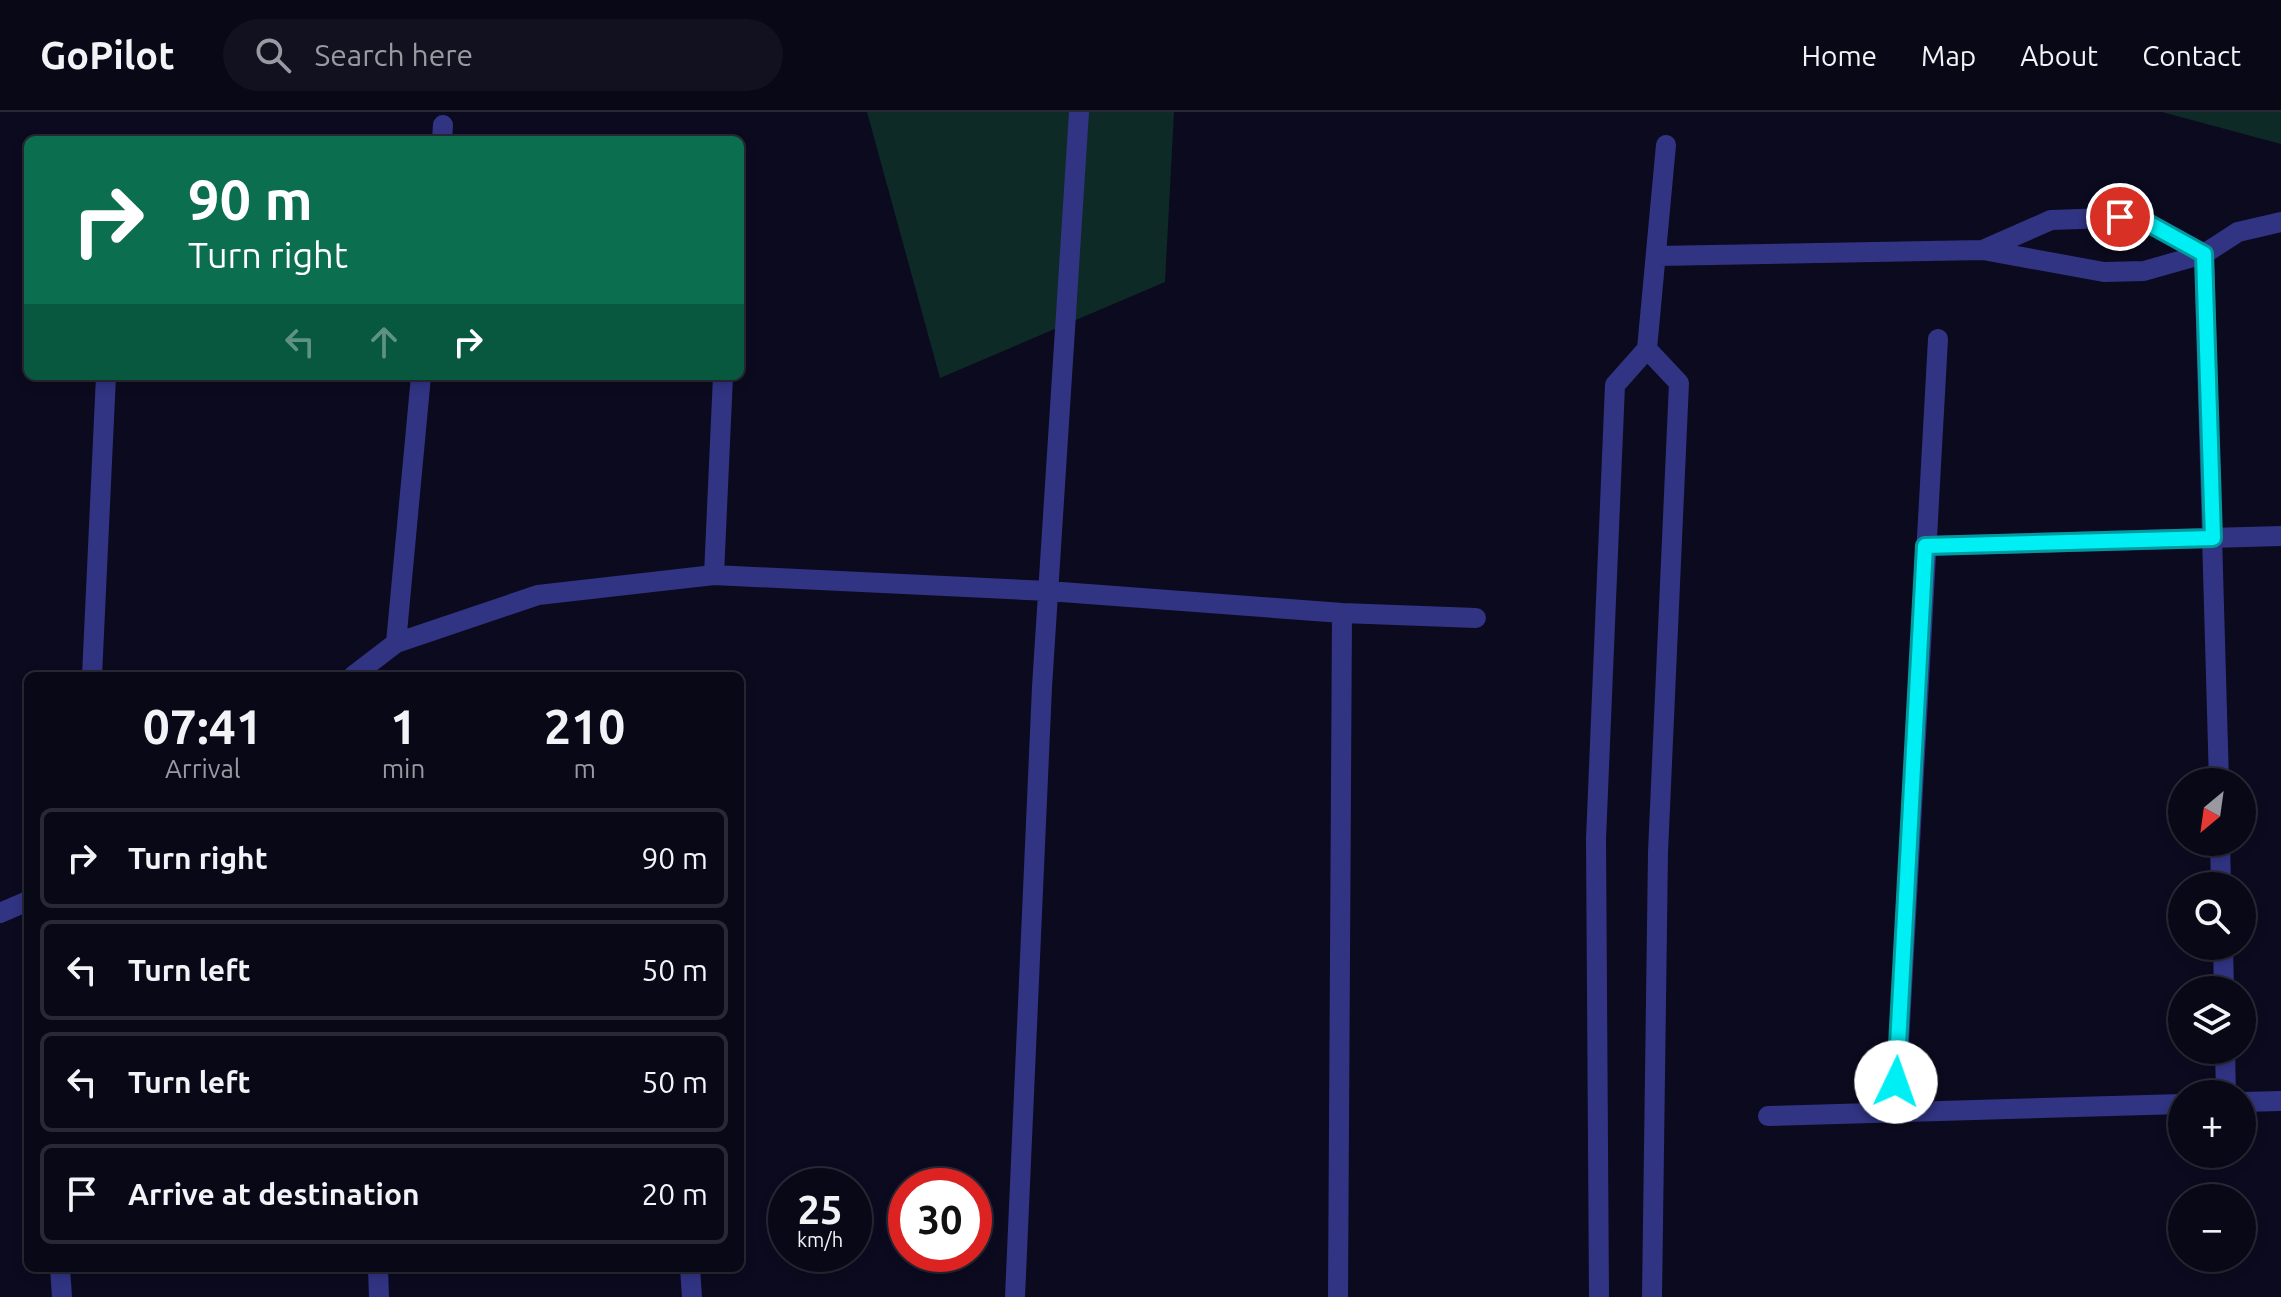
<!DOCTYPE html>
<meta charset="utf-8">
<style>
body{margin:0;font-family:Ubuntu,sans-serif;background:#121120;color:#f1f3f6;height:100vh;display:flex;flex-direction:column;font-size:30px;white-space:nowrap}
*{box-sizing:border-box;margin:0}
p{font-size:26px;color:#999aa1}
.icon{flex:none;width:44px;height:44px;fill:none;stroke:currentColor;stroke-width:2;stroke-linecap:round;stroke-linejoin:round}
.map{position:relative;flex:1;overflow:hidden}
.details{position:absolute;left:24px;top:560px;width:720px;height:600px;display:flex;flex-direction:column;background:#090817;border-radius:12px;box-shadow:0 4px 12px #0003,0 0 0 2px #292936}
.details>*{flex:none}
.top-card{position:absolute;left:24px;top:24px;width:720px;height:244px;border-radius:12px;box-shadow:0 4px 12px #0003,0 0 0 2px #292936;background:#0b6e4f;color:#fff;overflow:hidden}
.needle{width:52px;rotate:209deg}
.tools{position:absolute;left:2168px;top:656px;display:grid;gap:16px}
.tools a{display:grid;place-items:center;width:88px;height:88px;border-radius:50%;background:#090817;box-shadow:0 4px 12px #0003,0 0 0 2px #292936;font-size:40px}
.speed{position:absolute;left:768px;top:1056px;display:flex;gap:16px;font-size:40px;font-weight:700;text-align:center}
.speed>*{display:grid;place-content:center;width:104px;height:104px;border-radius:50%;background:#090817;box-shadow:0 4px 12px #0003,0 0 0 2px #292936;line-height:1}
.speed small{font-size:20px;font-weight:400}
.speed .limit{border:12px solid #d22;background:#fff;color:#111}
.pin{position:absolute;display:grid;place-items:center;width:68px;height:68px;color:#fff;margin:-34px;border:4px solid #fff;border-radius:50%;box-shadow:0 2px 8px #0007}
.me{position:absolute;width:88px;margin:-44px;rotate:3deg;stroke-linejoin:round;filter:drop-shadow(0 0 6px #0008)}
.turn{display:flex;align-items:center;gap:28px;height:168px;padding:0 32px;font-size:36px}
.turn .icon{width:104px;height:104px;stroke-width:2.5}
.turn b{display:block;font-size:56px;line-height:68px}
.lanes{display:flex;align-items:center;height:76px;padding:0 32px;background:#0003;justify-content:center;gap:40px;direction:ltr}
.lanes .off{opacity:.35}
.eta{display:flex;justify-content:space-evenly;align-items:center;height:136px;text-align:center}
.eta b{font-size:48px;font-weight:600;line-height:56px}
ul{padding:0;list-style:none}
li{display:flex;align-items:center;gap:24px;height:100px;margin:0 16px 12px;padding:0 16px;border:4px solid #292936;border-radius:12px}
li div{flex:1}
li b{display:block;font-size:30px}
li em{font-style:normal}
header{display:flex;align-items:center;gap:48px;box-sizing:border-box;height:112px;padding:0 40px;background:#090817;border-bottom:2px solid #292936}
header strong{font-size:38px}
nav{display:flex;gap:44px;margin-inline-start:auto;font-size:28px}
.search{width:560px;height:72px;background:#121120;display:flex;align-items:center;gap:20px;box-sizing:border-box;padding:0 28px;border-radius:44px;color:#999aa1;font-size:30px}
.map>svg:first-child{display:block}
</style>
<header>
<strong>GoPilot</strong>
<div class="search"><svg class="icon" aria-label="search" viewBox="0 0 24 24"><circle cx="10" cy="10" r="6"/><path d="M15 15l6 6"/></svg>Search here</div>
<nav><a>Home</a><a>Map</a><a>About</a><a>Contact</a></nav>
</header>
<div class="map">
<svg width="2281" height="1185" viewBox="0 0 2281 1185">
<rect width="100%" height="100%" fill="#0c0a1f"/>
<!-- green -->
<path fill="#0d2a26" d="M867,0H1174L1165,170L940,266Z
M2162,0H2281V32Z"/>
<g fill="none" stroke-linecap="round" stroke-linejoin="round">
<!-- minor -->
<path stroke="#313483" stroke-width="20" d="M442,28L443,13
M1983,138L2051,108L2137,105L2204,142
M2204,142L2219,670
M1657,144L1983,138L2104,160L2144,159L2204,142L2238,120L2281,110
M1647,237L1679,271L1658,740L1652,1185
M1925,434L2281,424
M714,463L723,264
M396,531L421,264
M92,564L106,264
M353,564L396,531L538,483L714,463L1048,479L1342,501L1476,506
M2220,730L2221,774
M0,801L28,789
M2223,834L2224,878
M2225,938L2226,982
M2242,990L2281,989
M1895,1002L1938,227
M1768,1004L2182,992
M60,1156L62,1185
M378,1156L379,1185
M690,1156L692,1185
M1015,1185L1042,575L1079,0
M1338,1185L1342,501
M1599,1185L1596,727L1615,273L1647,237L1666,33"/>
</g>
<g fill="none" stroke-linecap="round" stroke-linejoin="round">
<!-- route casing -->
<g stroke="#009b9f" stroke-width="20">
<path id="route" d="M1896,970L1925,434L2213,426L2204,142L2137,105H2120"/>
</g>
<!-- route -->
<use href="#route" stroke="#00eff4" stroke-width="14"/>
</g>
</svg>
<div class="tools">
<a><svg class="needle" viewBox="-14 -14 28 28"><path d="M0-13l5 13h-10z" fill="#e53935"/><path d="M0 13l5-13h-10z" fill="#999aa1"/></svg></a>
<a><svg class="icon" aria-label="search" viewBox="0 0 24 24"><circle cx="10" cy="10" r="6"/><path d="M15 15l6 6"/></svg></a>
<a><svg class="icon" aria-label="layers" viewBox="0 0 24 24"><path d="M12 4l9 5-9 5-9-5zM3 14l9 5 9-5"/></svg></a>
<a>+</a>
<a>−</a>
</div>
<div class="speed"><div>25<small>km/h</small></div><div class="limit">30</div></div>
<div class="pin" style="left:2120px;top:105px;background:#d93025"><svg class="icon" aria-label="arrive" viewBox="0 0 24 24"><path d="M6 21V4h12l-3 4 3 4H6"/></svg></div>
<svg class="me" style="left:1896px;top:970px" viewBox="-20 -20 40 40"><circle r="19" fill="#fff"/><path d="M0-13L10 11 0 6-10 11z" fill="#00eff4"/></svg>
<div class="top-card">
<div class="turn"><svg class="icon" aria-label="right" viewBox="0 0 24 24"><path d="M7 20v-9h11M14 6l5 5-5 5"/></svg><div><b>90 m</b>Turn right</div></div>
<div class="lanes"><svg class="icon off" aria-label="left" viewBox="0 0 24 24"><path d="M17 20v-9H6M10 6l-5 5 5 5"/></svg><svg class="icon off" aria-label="ahead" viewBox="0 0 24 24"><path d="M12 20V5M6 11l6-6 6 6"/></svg><svg class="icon" aria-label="right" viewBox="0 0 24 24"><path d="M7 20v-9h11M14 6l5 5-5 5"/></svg></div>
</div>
<section class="details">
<div class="eta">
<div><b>07:41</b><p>Arrival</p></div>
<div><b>1</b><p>min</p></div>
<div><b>210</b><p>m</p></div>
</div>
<ul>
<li><svg class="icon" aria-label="right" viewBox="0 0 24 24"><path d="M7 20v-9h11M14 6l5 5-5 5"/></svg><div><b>Turn right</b></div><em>90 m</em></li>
<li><svg class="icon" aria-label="left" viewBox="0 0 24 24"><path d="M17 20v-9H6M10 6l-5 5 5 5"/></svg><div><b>Turn left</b></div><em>50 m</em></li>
<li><svg class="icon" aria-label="left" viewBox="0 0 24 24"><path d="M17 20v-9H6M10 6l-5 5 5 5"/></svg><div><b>Turn left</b></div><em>50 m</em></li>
<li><svg class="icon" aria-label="arrive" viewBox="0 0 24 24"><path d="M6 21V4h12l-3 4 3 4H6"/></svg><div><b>Arrive at destination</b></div><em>20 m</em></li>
</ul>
</section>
</div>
